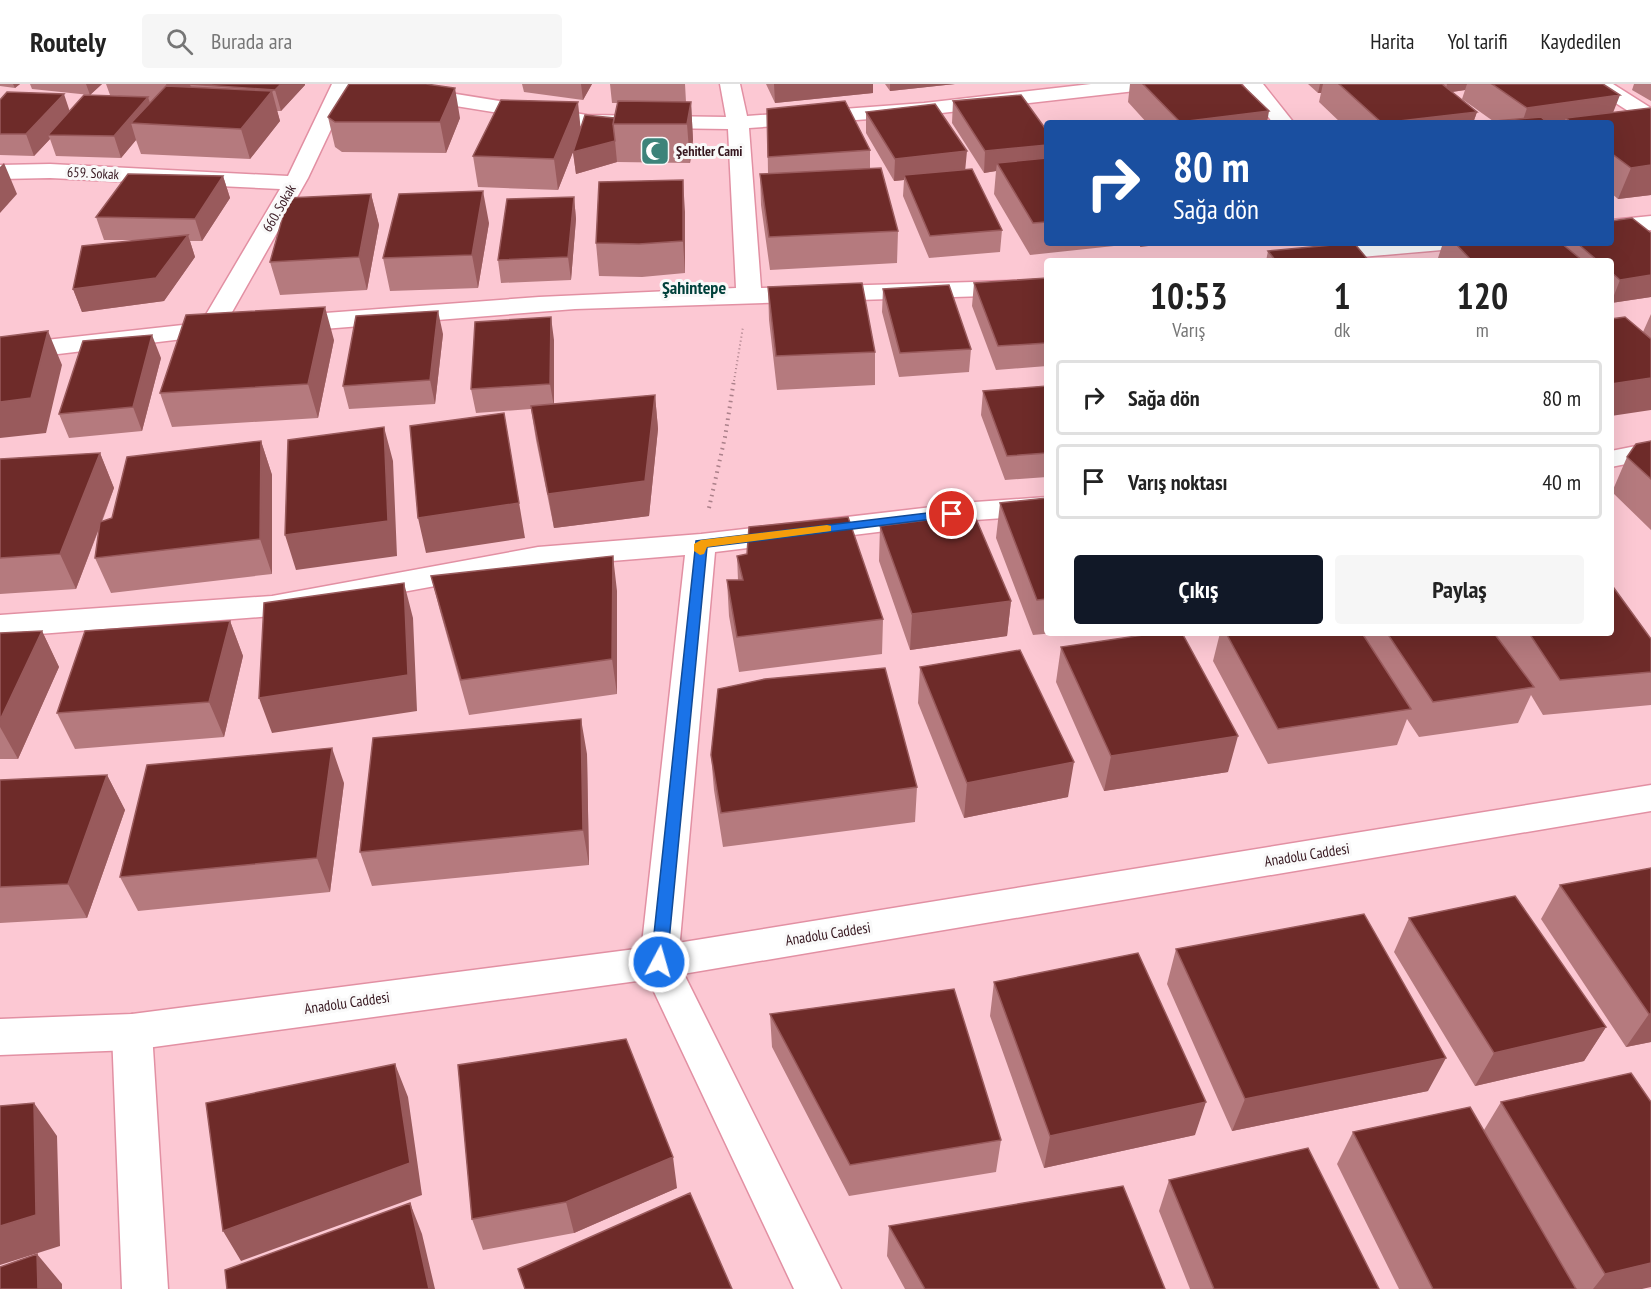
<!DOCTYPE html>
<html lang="tr">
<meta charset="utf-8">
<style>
body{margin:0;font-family:"PT Sans Narrow",sans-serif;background:#f6f6f6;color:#222;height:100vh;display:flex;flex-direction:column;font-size:22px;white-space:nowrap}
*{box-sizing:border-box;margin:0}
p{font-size:20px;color:#767676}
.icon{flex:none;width:33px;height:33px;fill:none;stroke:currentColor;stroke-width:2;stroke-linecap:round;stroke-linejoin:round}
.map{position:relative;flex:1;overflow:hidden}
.drawer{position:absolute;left:1044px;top:174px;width:570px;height:378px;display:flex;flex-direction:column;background:#fff;border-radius:6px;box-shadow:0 6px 24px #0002}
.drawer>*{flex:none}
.top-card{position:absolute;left:1044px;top:36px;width:570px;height:126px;border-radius:6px;box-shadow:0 6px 24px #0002;background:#1a4fa0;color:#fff;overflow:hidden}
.pin{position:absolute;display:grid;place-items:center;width:51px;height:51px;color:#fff;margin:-26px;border:3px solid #fff;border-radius:50%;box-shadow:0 2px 6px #0007}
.me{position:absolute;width:66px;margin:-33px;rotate:6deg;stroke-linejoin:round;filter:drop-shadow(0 0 4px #0008)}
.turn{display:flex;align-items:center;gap:21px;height:126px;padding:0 30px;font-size:27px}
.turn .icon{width:78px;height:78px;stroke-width:2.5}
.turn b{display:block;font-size:42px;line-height:51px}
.eta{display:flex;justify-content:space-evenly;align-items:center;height:102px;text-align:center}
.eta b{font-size:36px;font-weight:600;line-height:42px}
.primary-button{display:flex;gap:12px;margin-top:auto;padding:12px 30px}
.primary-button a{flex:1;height:69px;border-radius:6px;background:#111827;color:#fff;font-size:24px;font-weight:600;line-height:69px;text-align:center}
.primary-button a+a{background:#f6f6f6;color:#222}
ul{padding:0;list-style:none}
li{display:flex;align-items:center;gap:18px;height:75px;margin:0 12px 9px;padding:0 18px;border:3px solid #e0e0e0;border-radius:6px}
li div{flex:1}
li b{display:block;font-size:22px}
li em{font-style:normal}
header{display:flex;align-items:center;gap:36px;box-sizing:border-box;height:84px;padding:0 30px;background:#fff;border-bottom:2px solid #e0e0e0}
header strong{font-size:28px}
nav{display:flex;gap:33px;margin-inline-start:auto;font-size:21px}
.search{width:420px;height:54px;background:#f6f6f6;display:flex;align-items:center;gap:15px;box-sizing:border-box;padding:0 21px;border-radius:6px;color:#767676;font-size:22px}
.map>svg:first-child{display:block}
</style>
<header>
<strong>Routely</strong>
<div class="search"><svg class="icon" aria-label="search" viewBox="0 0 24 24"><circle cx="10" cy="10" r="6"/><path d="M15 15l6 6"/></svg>Burada ara</div>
<nav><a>Harita</a><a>Yol tarifi</a><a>Kaydedilen</a></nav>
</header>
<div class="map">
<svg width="1651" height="1205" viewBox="0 0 1651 1205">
<rect width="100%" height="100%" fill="#fcc8d3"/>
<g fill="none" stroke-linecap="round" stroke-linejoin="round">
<!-- minor casing -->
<g stroke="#e290a3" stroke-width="3">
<path id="minor" d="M332,0H394L587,31L726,33L720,0H740L747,32L924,19L1091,0H1154L1151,4L1144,6L924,31L749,44L761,204L1047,196V210L575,225L285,248L276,245L272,240L276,235L285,232L539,213L736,204L728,45L587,43L350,5L308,94L227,237L233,239L237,244L233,249L0,277V261L201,239L280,105L50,94L0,95V81L50,80L288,92Z
M1243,0H1263L1294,39H1273Z
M1589,0H1613L1651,24V39L1644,37L1592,4Z
M1651,132V146L1611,150V136Z
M1359,159H1454L1450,164L1442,166C1388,170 1335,177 1281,177L1285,172L1293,170Z
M1651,359V375L1611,383V367Z
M1047,413V431L975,436L715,468L678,878L841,1205H794L640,878L685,471L538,483L272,532L0,553V531L272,512L538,463L701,450L975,418Z
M132,930L146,936L152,948L168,1205H122L112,948L118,936Z"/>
</g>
<!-- tertiary casing -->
<g stroke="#e290a3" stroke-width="3">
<path id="tertiary" d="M1651,701V727L659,894L132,966L0,971V935L132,930L659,862Z"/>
</g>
<!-- path-far1 -->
<path stroke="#ab808a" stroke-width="2" stroke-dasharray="1 3" stroke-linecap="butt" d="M734,297L743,243"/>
<!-- path -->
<path stroke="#ab808a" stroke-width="4" stroke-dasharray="1.5 4.5" stroke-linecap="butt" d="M709,424L725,353L734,296"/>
<!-- minor -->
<use href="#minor" fill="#fff" fill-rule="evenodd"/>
<!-- tertiary -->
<use href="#tertiary" fill="#fff" fill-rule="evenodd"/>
</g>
<!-- wall -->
<path fill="#b57a7e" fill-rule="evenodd" d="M0,0H20L15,4L0,2Z
M30,0H102L90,11L32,5Z
M106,0H305V1L281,27H277L280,37L250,75L141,70L136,56L121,74L56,72L50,55L34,72L0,71V16L70,27L119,12L110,11Z
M522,0H592L583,16L524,8Z
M610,0H685L686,18H691L693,56L690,79L617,78L576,90L573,68L558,106L478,103L473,72L581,45L614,34L618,19H612Z
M766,0H873V9L775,19Z
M885,0H955L890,7Z
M1130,0H1241L1267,39H1147L1128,18Z
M1308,0H1603L1613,28L1651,111L1618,115L1611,109V39H1341L1319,18L1321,9H1318ZM1465,6L1462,15L1493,37L1473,39L1477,28L1452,8Z
M1634,0H1651V17L1632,6Z
M953,17L1047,47V159H1115L1114,162L1030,171L994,110L996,87L984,89L952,39Z
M767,25L870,66V85L898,147L897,179L770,186L761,121L760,90L768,89Z
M866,28L965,86L1002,146L1000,168L929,174L903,112L904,96L894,97L866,49Z
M328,33L460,34L446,69L342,68L335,63Z
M223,92L230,114L202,157H190L195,173L164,217L82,228L73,205L136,156H104L96,133Z
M371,110L379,141L367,206L280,211L270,178Z
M574,113L576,135L571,196L501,199L498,176Z
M685,128V189L642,193L599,192L596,159Z
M489,139L478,204L390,207L383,174Z
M1651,149V213L1611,219V177H1437L1443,159H1611Z
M1268,167L1369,177H1266Z
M1047,194V282L996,286L972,222L974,199Z
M768,203L875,268V301L777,306L769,236Z
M883,205L971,265L969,288L899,293L882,228Z
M1651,230V326L1643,248Z
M443,250L435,320L349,325L343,302Z
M334,256L318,334L172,343L160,309Z
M554,256V320L655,311L658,345L649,432L554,444L536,356L531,325L476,329L471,305Z
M161,274L142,347L69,354L59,330Z
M1047,302V393L1005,396L981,331L983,307Z
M261,357L272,391V490L111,509L95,474L99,445L76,505L0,510V375L100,369L114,404L102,438L112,434Z
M1651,357V446L1612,408L1627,373Z
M1047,414V549H1054L1033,551L996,454L1000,419Z
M880,442L1011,517L1007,552L910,566L879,477Z
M737,472L883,535L882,570L739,588L729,532L727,496H738Z
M431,492L617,507V610L469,631L440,527Z
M230,537L243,572L224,653L75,665L57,629Z
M42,547L59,583L18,675H0V549Z
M1220,549H1611L1651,555V621L1543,631L1531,611L1518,639L1419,653L1407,635L1397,661L1268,680L1213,577Z
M1061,563L1228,688L1104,707L1056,598Z
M920,583L1068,713L964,734L918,619Z
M587,670L589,781L372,802L360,768Z
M711,671L917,703L915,738L723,763L714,706Z
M107,691L125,726L87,834L0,839V696Z
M344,699L330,808L138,827L120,793Z
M1651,784V958L1626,963L1541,835L1560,801Z
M1409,834L1606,943L1584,977L1475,1002L1394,868Z
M1176,865L1428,1007L1232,1047L1167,900Z
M994,898L1195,1051L1044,1084L990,932Z
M770,930L1001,1056L996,1088L849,1112L772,963Z
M458,981L677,1104L574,1149L483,1166L472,1135Z
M1501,1018L1642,1205H1399L1337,1080L1353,1048L1484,1046Z
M1169,1096L1379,1205H1190L1159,1127Z
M889,1142L1165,1205H905L887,1172Z"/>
<!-- shaded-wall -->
<path fill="#995a5c" d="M13,0H20L15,4Z
M86,0H102L90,11Z
M166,0H196H190L191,4L172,19Z
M281,0H305V1L281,27L275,6Z
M581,0H592L583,16Z
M774,0H873V9L775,19Z
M890,0H955L890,7Z
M1320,0H1323L1321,9H1318Z
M1447,0H1467L1465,6L1445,9Z
M455,4L460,34L446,69L440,38Z
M272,7L280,37L250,75L241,45Z
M64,10L71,31L48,51L50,55L34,72L26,50Z
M1620,11L1609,39L1566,34L1564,39H1522L1527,24Z
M148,13L155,34L131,39L136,56L121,74L114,52Z
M578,18L581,48L615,57L617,78L576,90L573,68L558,106L554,75Z
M691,18L693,56L690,79L687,40Z
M1269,27L1267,39H1179L1180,38Z
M1477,28L1473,39H1382Z
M1047,61V82L997,79L996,87L984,89L985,67Z
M967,67L965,88L904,91V96L894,97L895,75Z
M4,79L17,110L0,129V83Z
M1651,81V111L1618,115L1631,84Z
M223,92L230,114L202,157L195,135Z
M683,96L685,128V189L683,157Z
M483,107L489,139L478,204L472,171Z
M371,110L379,141L367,206L359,173Z
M574,113L576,135L571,196L568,173Z
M188,151L195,173L164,217L82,228L73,205Z
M1141,159H1174L1140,163Z
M1651,191V213L1611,219L1620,196Z
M325,223L334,256L318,334L308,300Z
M438,227L443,250L435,320L430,296Z
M551,233L554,256V323L550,300Z
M48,247L62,281L46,349L0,354V318Z
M152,251L161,274L142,347L133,323Z
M1651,294V326L1611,332V300Z
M655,311L658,345L649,432L554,444L548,410Z
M504,329L525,454L426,469L418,434Z
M384,343L393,377L397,472L296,486L285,451Z
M261,357L272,391V490L260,455Z
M100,369L114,404L76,505L60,470Z
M613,472L617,507V610L612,575Z
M404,499L413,534L417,627L272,649L259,614Z
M1011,517L1007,552L910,566L912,530Z
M230,537L243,572L224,653L209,618Z
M42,547L59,583L18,675L0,643V636Z
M581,635L587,670L589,781L583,746Z
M1238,652L1228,688L1104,707L1111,672Z
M332,664L344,699L330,808L317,774Z
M1074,678L1068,713L964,734L967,699Z
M107,691L125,726L87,834L68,800Z
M1649,930H1651V958L1626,963Z
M1606,943L1584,977L1475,1002L1494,969Z
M1446,974L1428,1007L1232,1047L1245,1015Z
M395,980L408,1013L422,1111L241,1177L223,1147Z
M1206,1018L1195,1051L1044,1084L1050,1052Z
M34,1019L57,1052L60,1162L0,1181V1142Z
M673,1073L677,1104L574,1149L566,1118Z
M410,1119L422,1150L435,1205H429Z
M37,1170L62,1200V1205H38Z
M1651,1179V1203L1642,1205H1593L1605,1190Z"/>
<!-- building -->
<path fill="#6e2b29" stroke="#995a5c" stroke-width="1.5" d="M190,0H281L275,6Z
M349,0H426L455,4L440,38H335L328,33Z
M1143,0H1241L1269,27L1180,38Z
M1339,0H1442L1477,28L1382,39Z
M1492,0H1603L1620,11L1527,24Z
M166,2L272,7L241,45L131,39Z
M7,8L64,10L26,50H0V16Z
M84,11L148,13L114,52L48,51Z
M1021,11L1047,47V61L985,67L953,17Z
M501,16L578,18L554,75L473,72Z
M618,17L691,18L687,40H613Z
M845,17L870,66L768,73L767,25Z
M935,20L967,67L895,75L866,28Z
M1650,24L1651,25V81L1631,84L1611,69V39H1572L1566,34Z
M585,31L614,34L613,40L615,57L573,68Z
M1541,33L1548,39H1473Z
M1047,74V138L1033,139L997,79Z
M881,84L898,147L769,153L760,90Z
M972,85L1002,146L930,152L904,91Z
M128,90L223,92L195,135L96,133Z
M683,96V157L639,160L596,159L599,98Z
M483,107L472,171L383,174L399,110Z
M371,110L359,173L270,178L288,114Z
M574,113L568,173L498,176L507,115Z
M1632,134L1651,149V191L1620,196L1611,188V177H1598L1577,159H1611V137Z
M188,151L156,194L73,205L82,162Z
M1354,159L1369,177H1276L1268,167Z
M1455,159H1561L1583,177H1472Z
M1047,194V259L998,262L974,199Z
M862,199L875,268L776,272L768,203Z
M949,201L971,265L900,269L883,205Z
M325,223L308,300L160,309L186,231Z
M438,227L430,296L343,302L356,232Z
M551,233L550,300L471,305L475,238Z
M1625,233L1651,255V294L1611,300V235Z
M48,247L31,314L0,318V253Z
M152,251L133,323L59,330L83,257Z
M1047,302V369L1007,372L983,307Z
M655,311L645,397L548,410L531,322Z
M504,329L519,419L418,434L410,342Z
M384,343L388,437L285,451L288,356Z
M261,357L260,455L95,474L100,438L112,434L127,373Z
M1651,357V395L1627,373L1636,360Z
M100,369L60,470L0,474V375Z
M1047,414V515L1037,516L1000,419Z
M974,430L1011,517L912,530L880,442Z
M848,433L883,535L737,553L727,496H743L737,472L747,470L749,443Z
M613,472L612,575L461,596L431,492Z
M404,499L408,591L259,614L264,519Z
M1611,500L1651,555V588L1560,596L1529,549H1611Z
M230,537L209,618L57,629L85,547Z
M42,547L0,636V549Z
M1157,549H1182L1238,652L1111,672L1061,563Z
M1226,549H1362L1411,625L1278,645Z
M1387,549H1494L1534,603L1433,618Z
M1020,566L1074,678L967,699L920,583Z
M885,584L917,703L721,729L711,671L718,605L765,595Z
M581,635L583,746L360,768L373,654Z
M332,664L317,774L120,793L147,681Z
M107,691L68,800L0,803V696Z
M1651,784V930H1649L1560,801Z
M1515,812L1606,943L1494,969L1409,834Z
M1364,830L1446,974L1245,1015L1176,865Z
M1138,869L1206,1018L1050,1052L994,898Z
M954,905L1001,1056L850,1081L770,930Z
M626,955L673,1073L566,1118L472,1135L458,981Z
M395,980L410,1079L223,1147L206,1019Z
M1631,989L1651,1018V1179L1605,1190L1501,1018Z
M34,1019L36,1131L0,1142V1022Z
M1470,1023L1576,1205H1433L1353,1048Z
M1308,1064L1379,1205H1214L1169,1096Z
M1123,1102L1165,1205H925L889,1142Z
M690,1109L732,1205H525L518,1185Z
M410,1119L429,1205H227L225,1186Z
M37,1170L38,1205H0V1183Z"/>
<!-- route -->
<path fill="#1a73e8" stroke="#114b97" stroke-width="1.5" d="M952,426L958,430L957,432L707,463L667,878L665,883L659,885L654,883L651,878L696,457Z"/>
<!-- slow -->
<path fill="#f59e0b" d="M827,441L831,442V447L707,463L704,470L700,471L694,467V460L701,456Z"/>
<!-- icons -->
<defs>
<g id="mosque-square" transform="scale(1.5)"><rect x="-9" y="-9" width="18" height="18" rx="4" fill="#3d837a" stroke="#f9f9f9"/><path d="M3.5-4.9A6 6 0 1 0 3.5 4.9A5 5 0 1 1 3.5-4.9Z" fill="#fff"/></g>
</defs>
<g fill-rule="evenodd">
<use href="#mosque-square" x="655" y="67"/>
</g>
<g text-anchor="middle" stroke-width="6" stroke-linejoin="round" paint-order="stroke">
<!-- far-poi labels -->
<g font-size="14" font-weight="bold" fill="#36171f" stroke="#f9f9f9" text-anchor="start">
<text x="676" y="72">Şehitler Cami</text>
</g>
<!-- far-street labels -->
<g font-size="14" fill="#36171f" stroke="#f9f9f9">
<text transform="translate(93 89) rotate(3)" y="5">659. Sokak</text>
<text transform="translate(279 124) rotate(-60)" y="5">660. Sokak</text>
</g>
<!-- street labels -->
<g font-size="15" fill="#36171f" stroke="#f9f9f9">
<text transform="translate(1307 771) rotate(-9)" y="5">Anadolu Caddesi</text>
<text transform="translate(828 850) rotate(-9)" y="5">Anadolu Caddesi</text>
<text transform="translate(347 919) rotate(-8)" y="5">Anadolu Caddesi</text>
</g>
<!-- far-district labels -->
<g font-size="18" font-weight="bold" fill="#00413b" stroke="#f9f9f9">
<text x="694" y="210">Şahintepe</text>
</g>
</g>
</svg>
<div class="pin" style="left:952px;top:430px;background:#d93025"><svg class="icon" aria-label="arrive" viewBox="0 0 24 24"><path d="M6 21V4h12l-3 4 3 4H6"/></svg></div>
<svg class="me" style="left:659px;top:878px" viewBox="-20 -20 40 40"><circle r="17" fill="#1a73e8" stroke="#fff" stroke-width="3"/><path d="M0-11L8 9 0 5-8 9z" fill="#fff"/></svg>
<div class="top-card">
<div class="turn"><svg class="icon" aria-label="right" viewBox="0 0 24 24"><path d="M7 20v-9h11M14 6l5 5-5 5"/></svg><div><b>80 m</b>Sağa dön</div></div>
</div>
<section class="drawer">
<div class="eta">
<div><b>10:53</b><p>Varış</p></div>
<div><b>1</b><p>dk</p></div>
<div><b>120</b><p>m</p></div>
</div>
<ul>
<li><svg class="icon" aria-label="right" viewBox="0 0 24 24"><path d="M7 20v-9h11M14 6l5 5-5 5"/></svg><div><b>Sağa dön</b></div><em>80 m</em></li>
<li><svg class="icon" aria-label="arrive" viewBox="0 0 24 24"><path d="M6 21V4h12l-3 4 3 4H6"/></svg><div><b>Varış noktası</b></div><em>40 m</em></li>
</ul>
<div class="primary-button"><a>Çıkış</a><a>Paylaş</a></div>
</section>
</div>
